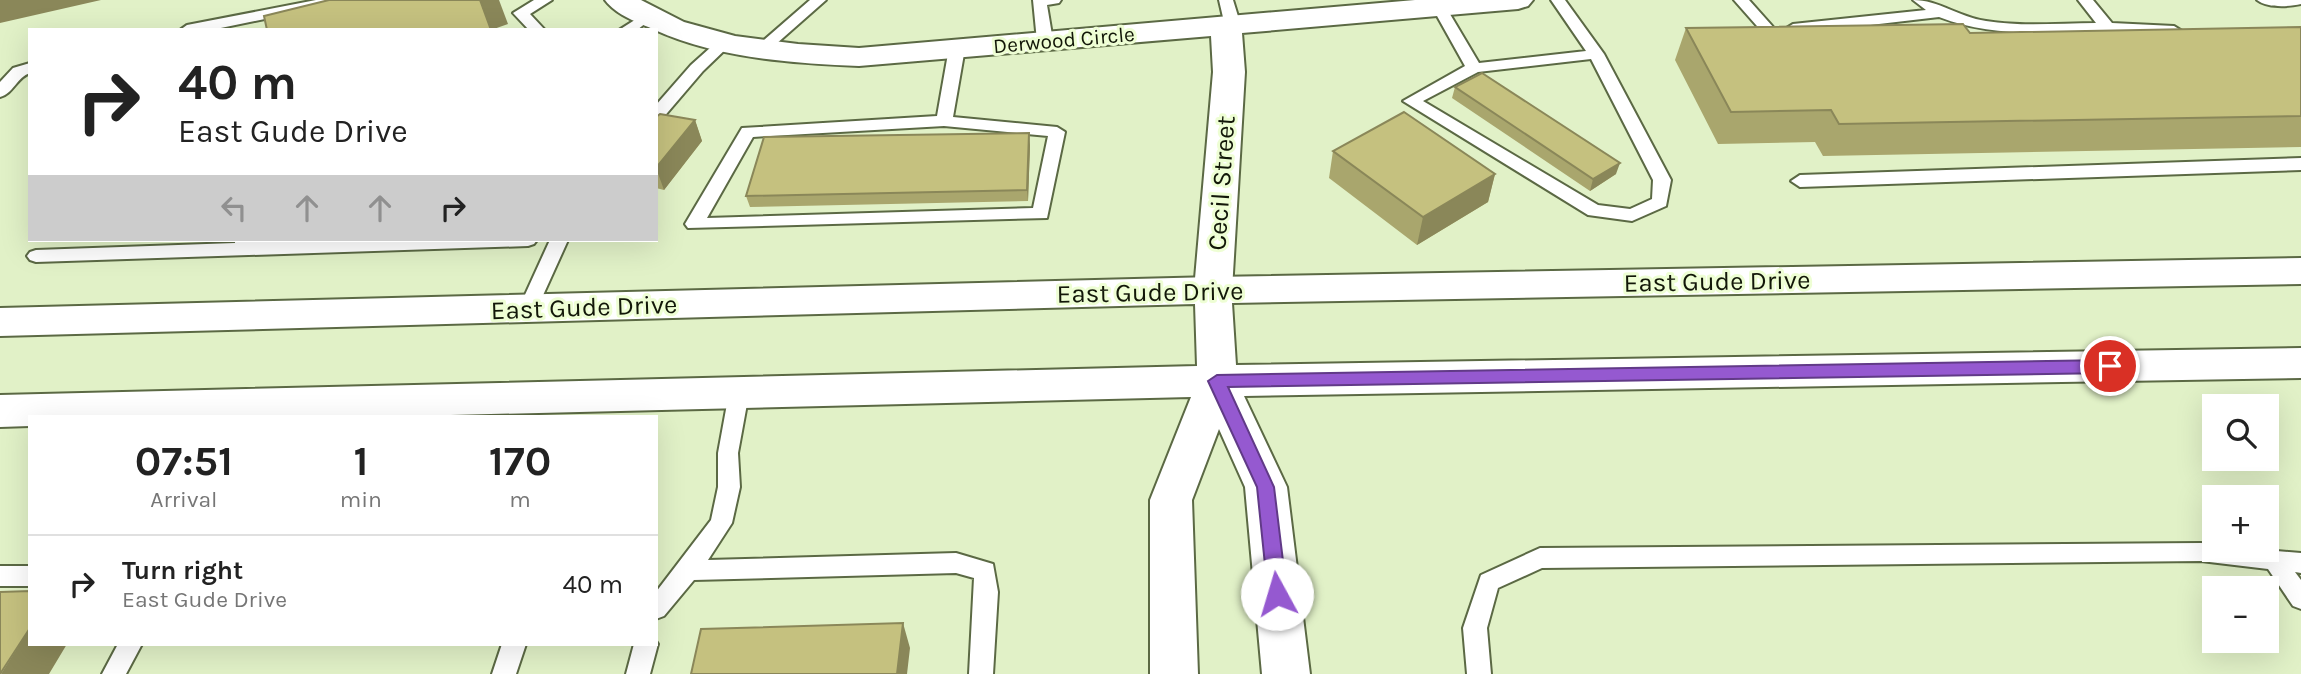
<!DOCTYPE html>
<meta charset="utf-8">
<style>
body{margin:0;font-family:Karla,sans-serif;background:#f2f2f2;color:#222;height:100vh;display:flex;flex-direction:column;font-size:26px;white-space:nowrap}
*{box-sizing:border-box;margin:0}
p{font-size:23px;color:#767676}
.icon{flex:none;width:38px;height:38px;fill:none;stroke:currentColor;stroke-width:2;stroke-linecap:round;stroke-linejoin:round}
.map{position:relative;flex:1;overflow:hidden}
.sheet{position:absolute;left:28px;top:415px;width:630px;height:231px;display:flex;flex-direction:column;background:#fff;border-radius:0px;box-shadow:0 7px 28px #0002}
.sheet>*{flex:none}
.hud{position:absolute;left:28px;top:28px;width:630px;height:214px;border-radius:0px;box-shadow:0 7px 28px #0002;background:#fff;color:#222;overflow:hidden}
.controls{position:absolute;left:2202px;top:394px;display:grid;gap:14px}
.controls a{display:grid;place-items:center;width:77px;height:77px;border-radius:0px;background:#fff;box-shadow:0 7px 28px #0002;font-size:35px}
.pin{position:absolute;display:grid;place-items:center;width:60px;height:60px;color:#fff;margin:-30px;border:4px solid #fff;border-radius:50%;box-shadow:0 2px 7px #0007}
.me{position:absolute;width:77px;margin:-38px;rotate:354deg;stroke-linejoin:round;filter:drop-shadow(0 0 5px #0008)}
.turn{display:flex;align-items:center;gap:24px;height:147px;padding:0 35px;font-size:32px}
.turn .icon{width:91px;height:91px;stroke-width:2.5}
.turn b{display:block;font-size:49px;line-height:60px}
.lanes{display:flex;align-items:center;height:66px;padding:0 35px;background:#0003;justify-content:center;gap:35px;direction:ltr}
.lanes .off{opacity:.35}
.eta{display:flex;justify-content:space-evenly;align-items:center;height:119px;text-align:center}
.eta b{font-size:42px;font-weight:700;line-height:49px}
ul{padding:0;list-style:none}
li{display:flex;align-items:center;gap:21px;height:98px;padding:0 35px;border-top:2px solid #e0e0e0}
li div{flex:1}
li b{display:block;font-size:26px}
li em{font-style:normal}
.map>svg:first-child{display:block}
</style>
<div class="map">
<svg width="2301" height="674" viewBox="0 0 2301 674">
<rect width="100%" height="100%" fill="#e1f1c7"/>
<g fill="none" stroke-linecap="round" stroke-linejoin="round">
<!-- lane casing -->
<g stroke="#5b6944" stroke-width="4">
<path id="lane" d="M316,0H345L338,4L211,30H180L187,25Z
M534,0H552L530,14L545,30H529L513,13Z
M810,0H826L767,52H757L754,49L757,46Z
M1033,0H1061L1059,3L1047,5L1053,41L1050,44L1045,46L1037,41Z
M1219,0H1233L1241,26L1238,29H1228L1225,26Z
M1551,0H1565L1604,54L1671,180L1666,206L1632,221L1588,215L1403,101L1465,66L1432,7L1434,4H1444L1479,63L1586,51ZM1591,59L1653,180L1652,199L1630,209L1598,205L1423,101L1478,72Z
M1734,0H1749L1774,28L1777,31L1774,34H1764Z
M1913,0C1939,0 1958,17 1986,21C2022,27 2060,23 2096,23L2078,0H2093L2112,23L2174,26L2182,31L2174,36C2151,34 2127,31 2104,32C2048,32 1993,38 1939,17L1793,34L1785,29L1793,24L1926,10Z
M2257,0H2301V4C2288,7 2267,8 2257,0Z
M649,11L656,15L637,30H619Z
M725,37L733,42L730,45L703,71L662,119L656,120V105L691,65L720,39Z
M957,43L965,48L953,117L1057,127L1065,132L1047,218L688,228L685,224L742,128L937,116L949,48ZM944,126L1048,136L1033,208L707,218L753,137Z
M30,63V73C17,77 13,94 0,97V82L13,68Z
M2301,158V170L1800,187L1791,181L1800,175Z
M235,240H253V242L537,240L534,244L528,246L36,262L30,260L27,256L30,252L36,250L235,243Z
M550,240H568L535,313H521L519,308Z
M739,385L746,388L749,393L738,453L740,487L732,523L708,560L956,553L993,564L998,592L993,674H969L974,578L956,573L694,580L664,616L656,619V592L711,520L718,487V453L729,393L732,388Z
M2201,543L2214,544V550H2265L2301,553V573L2295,572L2301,580V609L2293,606L2268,569L2201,561L1542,568L1498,588L1487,628L1491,674H1467L1463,628L1481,575L1540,548Z
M0,566H30V586H0Z
M656,641L658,644L650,674H626L634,644H656Z
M118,644H142L126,674H102Z
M502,644H526L516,674H492Z"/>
</g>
<!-- street casing -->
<g stroke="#5b6944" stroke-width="4">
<path id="street" d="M605,0H641L684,22L735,36L798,44L859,48L1415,0H1533L1528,6L1518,9L1242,33L1245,72L1232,290L1226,299L1213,303L1200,299L1194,290L1213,72L1211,36L859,66C790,63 717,58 655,30C638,22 617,16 605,0Z"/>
</g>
<!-- secondary casing -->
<g stroke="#5b6944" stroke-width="4">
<path id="secondary" d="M2301,258V284L1232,303L1236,365L2301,348V378L1244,396L1287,487L1310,674H1262L1245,487L1219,429L1192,500L1198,674H1150V500L1191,397L411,416H30V426L0,427V395L1197,366L1195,304L0,336V308L1213,277Z"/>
</g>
<!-- lane -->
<use href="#lane" fill="#fff" fill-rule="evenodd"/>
<!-- street -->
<use href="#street" fill="#fff" fill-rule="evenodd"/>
<!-- secondary -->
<use href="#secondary" fill="#fff" fill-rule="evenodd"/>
</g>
<!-- wall -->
<path fill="#a9a66d" d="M2301,27V147L1823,156L1815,142L1718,144L1675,60L1686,28L1970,33Z
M1455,87L1616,174L1590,191L1452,98Z
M656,117L695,120L702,141L664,190L656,188Z
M1030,145L1028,201L750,207L746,196Z
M1333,151L1495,174L1488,202L1417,245L1329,178Z"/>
<!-- shaded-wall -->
<path fill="#8a8759" d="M0,0H101L0,23Z
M480,0H499L508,24L491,30Z
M695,120L702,141L664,190L656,168Z
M1029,133L1030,145L1028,201L1027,190Z
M1620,163L1616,174L1590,191L1593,179Z
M1495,174L1488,202L1417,245L1423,217Z
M903,623L910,648L907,674H897Z
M30,628V644H67L49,674H1Z"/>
<!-- building -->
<path fill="#c5c17f" stroke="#8a8759" stroke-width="2" d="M329,0H480L491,30H267L264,16Z
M1963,24L1970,33L2301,27V116L1839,124L1831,110L1731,112L1686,28Z
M1482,73L1620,163L1593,179L1455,87Z
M1404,112L1495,174L1423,217L1333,151Z
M660,114L695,120L656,168V117Z
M1029,133L1027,190L746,196L764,137Z
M30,591V628L0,674V592Z
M903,623L897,674H691L701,629Z"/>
<!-- route -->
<path fill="#9559d0" stroke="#613a87" stroke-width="2" d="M2110,360L2118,366L2110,373L1228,387L1274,487L1287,594L1284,600L1277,602L1271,600L1268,594L1257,487L1208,381L1217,375Z"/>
<g text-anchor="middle" stroke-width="6" stroke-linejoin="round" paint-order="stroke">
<!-- far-street labels -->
<g font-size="21" fill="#121708" stroke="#eefed4">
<text transform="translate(1064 40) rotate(-5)" y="7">Derwood Circle</text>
</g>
<!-- street labels -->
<g font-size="26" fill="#121708" stroke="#eefed4">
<text transform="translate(1221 183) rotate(-86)" y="9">Cecil Street</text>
<text transform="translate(1717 281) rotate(-1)" y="9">East Gude Drive</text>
<text transform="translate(1150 292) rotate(-1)" y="9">East Gude Drive</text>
<text transform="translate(584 307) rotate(-2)" y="9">East Gude Drive</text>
</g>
</g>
</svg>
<div class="controls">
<a><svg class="icon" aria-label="search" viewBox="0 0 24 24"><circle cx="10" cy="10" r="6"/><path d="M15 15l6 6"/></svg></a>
<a>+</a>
<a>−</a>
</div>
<div class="pin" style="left:2110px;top:366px;background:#d93025"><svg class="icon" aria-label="arrive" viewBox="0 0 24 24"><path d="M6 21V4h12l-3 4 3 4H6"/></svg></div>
<svg class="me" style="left:1277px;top:594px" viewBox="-20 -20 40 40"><circle r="19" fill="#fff"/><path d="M0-13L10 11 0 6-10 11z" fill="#9559d0"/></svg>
<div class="hud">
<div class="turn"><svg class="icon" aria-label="right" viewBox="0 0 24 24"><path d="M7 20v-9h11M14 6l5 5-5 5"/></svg><div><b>40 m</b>East Gude Drive</div></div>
<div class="lanes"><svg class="icon off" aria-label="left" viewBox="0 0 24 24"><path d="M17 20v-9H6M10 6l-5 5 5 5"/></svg><svg class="icon off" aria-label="ahead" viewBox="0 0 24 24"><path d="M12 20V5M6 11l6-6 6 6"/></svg><svg class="icon off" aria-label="ahead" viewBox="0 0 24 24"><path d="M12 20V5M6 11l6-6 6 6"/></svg><svg class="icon" aria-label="right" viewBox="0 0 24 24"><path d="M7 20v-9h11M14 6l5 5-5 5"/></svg></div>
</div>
<section class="sheet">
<div class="eta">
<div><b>07:51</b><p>Arrival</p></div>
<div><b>1</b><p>min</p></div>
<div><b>170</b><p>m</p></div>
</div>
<ul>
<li><svg class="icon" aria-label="right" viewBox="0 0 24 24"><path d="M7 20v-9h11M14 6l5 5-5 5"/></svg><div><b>Turn right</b><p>East Gude Drive</p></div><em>40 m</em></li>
</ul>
</section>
</div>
